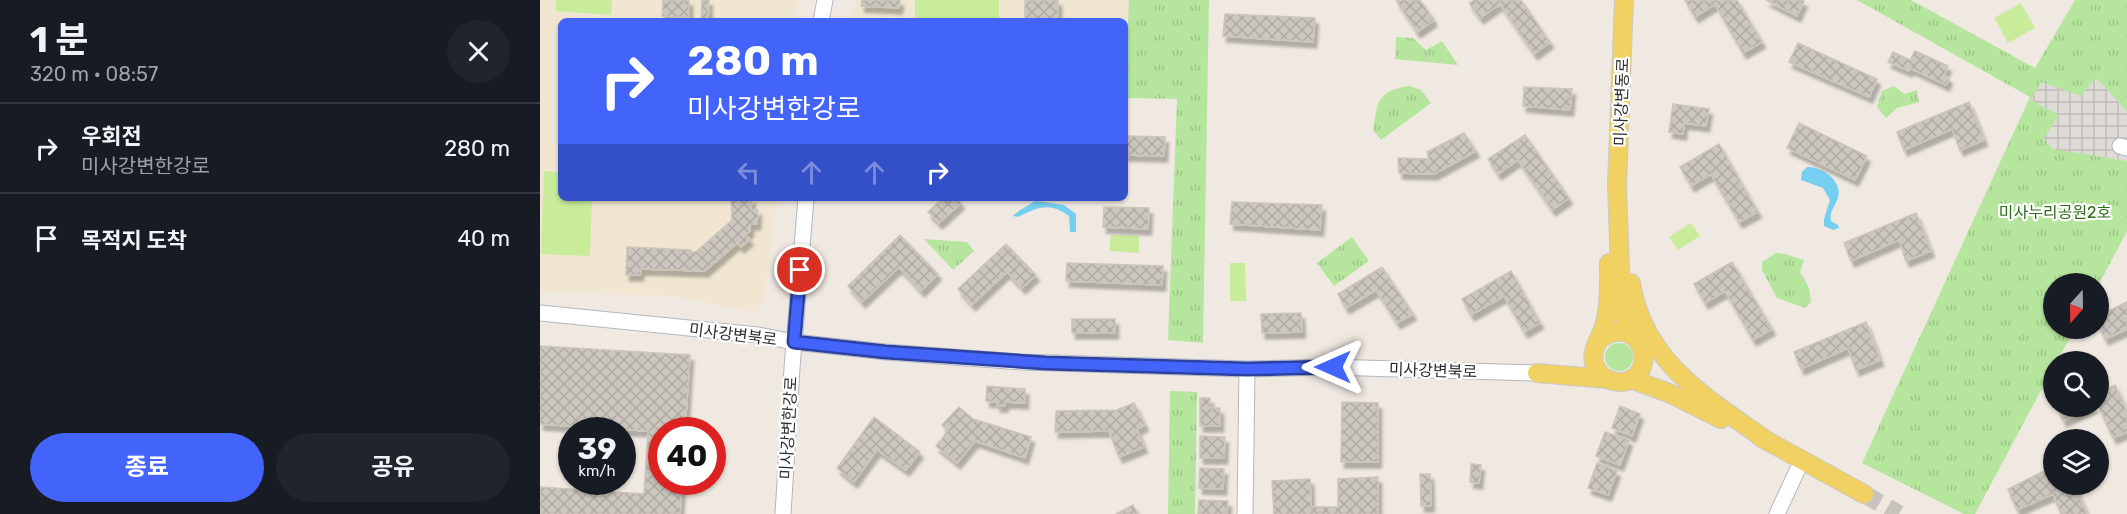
<!DOCTYPE html>
<html lang="ko">
<meta charset="utf-8">
<style>
body{margin:0;font-family:Rubik,"Noto Sans KR",sans-serif;background:#20242c;color:#f1f3f6;height:100vh;display:flex;flex-direction:column;font-size:22px;white-space:nowrap}
*{box-sizing:border-box;margin:0}
p{font-size:20px;color:#9ea1a6}
.icon{flex:none;width:33px;height:33px;fill:none;stroke:currentColor;stroke-width:2;stroke-linecap:round;stroke-linejoin:round}
.map{position:relative;flex:1;overflow:hidden}
.drawer{display:flex;flex-direction:column;background:#171b24;width:540px}
.drawer>*{flex:none}
.guide{position:absolute;left:18px;top:18px;width:570px;height:183px;border-radius:9px;box-shadow:0 2px 4px #0004;background:#4264fb;color:#fff;overflow:hidden}
.needle{width:39px;rotate:200deg}
.fabs{position:absolute;left:1503px;top:273px;display:grid;gap:12px}
.fabs a{display:grid;place-items:center;width:66px;height:66px;border-radius:50%;background:#171b24;box-shadow:0 2px 4px #0004;font-size:30px}
.speed{position:absolute;left:18px;top:417px;display:flex;gap:12px;font-size:30px;font-weight:700;text-align:center}
.speed>*{display:grid;place-content:center;width:78px;height:78px;border-radius:50%;background:#171b24;box-shadow:0 2px 4px #0004;line-height:1}
.speed small{font-size:15px;font-weight:400}
.speed .limit{border:9px solid #d22;background:#fff;color:#111}
.pin{position:absolute;display:grid;place-items:center;width:51px;height:51px;color:#fff;margin:-26px;border:3px solid #fff;border-radius:50%;box-shadow:0 2px 6px #0007}
.me{position:absolute;width:66px;margin:-33px;rotate:270deg;stroke-linejoin:round;filter:drop-shadow(0 0 4px #0008)}
.turn{display:flex;align-items:center;gap:21px;height:126px;padding:0 30px;font-size:27px}
.turn .icon{width:78px;height:78px;stroke-width:2.5}
.turn b{display:block;font-size:42px;line-height:51px}
.lanes{display:flex;align-items:center;height:57px;padding:0 30px;background:#0003;justify-content:center;gap:30px;direction:ltr}
.lanes .off{opacity:.35}
.round{display:grid;place-items:center;flex:none;width:63px;height:63px;border-radius:32px;background:#20242c}
.headline{display:flex;align-items:center;justify-content:space-between;height:102px;padding:0 30px}
h1{font-size:36px;font-weight:700;line-height:45px}
.primary-button{display:flex;gap:12px;margin-top:auto;padding:12px 30px}
.primary-button a{flex:1;height:69px;border-radius:36px;background:#4264fb;color:#fff;font-size:24px;font-weight:700;line-height:69px;text-align:center}
.primary-button a+a{background:#20242c;color:#f1f3f6}
ul{padding:0;list-style:none}
li{display:flex;align-items:center;gap:18px;height:90px;padding:0 30px;border-top:2px solid #363941}
li div{flex:1}
li b{display:block;font-size:22px}
li em{font-style:normal}
main{display:flex;flex:1;min-height:0}
.map>svg:first-child{display:block}
</style>
<main>
<section class="drawer">
<div class="headline"><div><h1>1 분</h1><p>320 m · 08:57</p></div><a class="round"><svg class="icon" aria-label="close" viewBox="0 0 24 24"><path d="M6 6l12 12M18 6L6 18"/></svg></a></div>
<ul>
<li><svg class="icon" aria-label="right" viewBox="0 0 24 24"><path d="M7 20v-9h11M14 6l5 5-5 5"/></svg><div><b>우회전</b><p>미사강변한강로</p></div><em>280 m</em></li>
<li><svg class="icon" aria-label="arrive" viewBox="0 0 24 24"><path d="M6 21V4h12l-3 4 3 4H6"/></svg><div><b>목적지 도착</b></div><em>40 m</em></li>
</ul>
<div class="primary-button"><a>종료</a><a>공유</a></div>
</section>
<div class="map">
<svg width="1587" height="514" viewBox="0 0 1587 514">
<defs>
<pattern id="park-tufts" width="24" height="20" patternUnits="userSpaceOnUse" patternTransform="scale(1.5)"><rect width="24" height="20" fill="#b6e59e"/><path d="M3 7l-1-3M5 7V3M7 7l1-3M15 17l-1-3M17 17v-4M19 17l1-3" fill="none" stroke="#9dc588"/></pattern>
<pattern id="plaza-grid" width="8" height="8" patternUnits="userSpaceOnUse" patternTransform="scale(1.5)"><rect width="8" height="8" fill="#dfdcd8"/><path d="M0 4h8M4 0v8" fill="none" stroke="#c0bdba"/></pattern>
<pattern id="building-cross-hatch" width="8" height="8" patternUnits="userSpaceOnUse" patternTransform="scale(1.5)"><rect width="8" height="8" fill="#cbc7bf"/><path d="M0 0l8 8M0 8l8-8" fill="none" stroke="#afaba4"/></pattern>
<filter id="shadow"><feDropShadow dx="3.5" dy="6" stdDeviation="1.5" flood-color="#0004"/></filter>
</defs>
<rect width="100%" height="100%" fill="#efe9e1"/>
<!-- education -->
<path fill="#f0e6d1" d="M0,0H259L254,21H21V198H237L224,303L213,313L135,296L0,293Z
M316,0H589L586,93L585,21H309Z"/>
<!-- grass -->
<path fill="#b6e59e" d="M1065 357a14 14 0 1 1 28 0a14 14 0 1 1-28 0Z"/>
<!-- park -->
<path fill="url(#park-tufts)" d="M589,0H669L663,343L628,340L637,99L585,98Z
M1317,0H1371L1495,68L1535,0H1587V231L1559,284H1514V328L1535,329L1517,361L1514,362L1513,368L1435,514H1424L1322,463L1490,97Z
M856,37L873,38L886,50L902,41L918,65L855,59Z
M869,86L881,90L891,103L841,140L833,130C838,102 836,91 869,86Z
M1354,86L1364,94L1377,90L1379,102L1357,108L1346,118L1337,107L1342,91Z
M812,237L829,261L794,286L777,263Z
M384,239L427,242L434,251L413,270Z
M1236,253L1245,254L1264,260L1260,272L1269,288L1271,302L1265,308L1237,298L1222,270V262Z
M630,391L657,392L655,514H628Z"/>
<!-- pitch -->
<path fill="#c9ec9a" d="M16,0H72L71,15L16,11Z
M375,0H459V20L375,18Z
M1481,3L1495,28L1468,43L1454,18Z
M4,171L21,172V198H52L50,256L1,254Z
M1151,223L1160,236L1138,250L1129,237Z
M571,235L599,236V253L569,251Z
M690,263H705L706,301H690Z"/>
<!-- plaza -->
<path fill="url(#plaza-grid)" d="M1556,78L1587,111V161L1513,149L1503,139L1519,115L1491,100L1501,82L1541,96Z"/>
<!-- water -->
<path fill="#75cff0" d="M1267,167C1282,167 1303,180 1298,198C1295,206 1289,212 1291,221L1298,225L1299,228L1293,230L1284,226V219L1290,200L1283,188L1261,180L1262,172Z
M495,201L524,205L536,214V232H530L529,216C509,202 499,207 478,217L473,216C476,212 489,205 495,201Z"/>
<!-- building -->
<path fill="url(#building-cross-hatch)" stroke="#cbc5ba" stroke-width="1.5" filter="url(#shadow)" d="M123,0H149V17L122,16Z
M162,0H169L168,21H161Z
M322,0H360L359,8L321,6Z
M485,0H518V21H485Z
M856,0H880L894,20L877,32Z
M934,0H981L1010,42L994,54L960,4L940,18L929,3Z
M1145,0H1197L1222,42L1203,53L1175,4L1155,17Z
M1226,0H1262L1264,1L1257,16Z
M685,14L775,18L773,42L683,36Z
M1258,43L1337,79L1329,97L1249,62Z
M1375,51L1408,66L1404,75L1409,78L1406,85L1370,68L1369,71L1348,62L1353,52L1370,60Z
M984,87L1032,89L1030,110L983,106Z
M1429,102L1444,140L1420,150L1412,129L1364,150L1357,132Z
M1133,104L1169,109L1166,126L1144,123L1143,134L1129,132Z
M1259,123L1327,156L1315,180L1247,148Z
M924,133L936,151L894,174L859,173L858,158L889,159L887,152Z
M985,135L1029,198L1012,210L978,160L958,174L948,159Z
M585,136L625,137L624,156L585,155Z
M1179,144L1218,212L1199,222L1171,174L1151,186L1140,167Z
M191,198H212L211,210H218L217,224H210V231L205,235L210,239L201,247L197,243L165,271L101,269L100,275H86L87,247L151,250V252H156L192,220Z
M403,198H417L421,203L399,223L388,212Z
M692,202L782,205L780,230L690,224Z
M564,207L609,208L608,229L563,227Z
M1376,213L1391,251L1366,261L1359,240L1311,261L1304,243Z
M360,235L398,274L381,291L359,267L322,302L308,286Z
M466,244L496,275L482,288L467,272L432,305L418,289Z
M1192,262L1232,329L1213,340L1185,291L1165,303L1154,284Z
M527,263L623,266L622,285L526,281Z
M842,267L873,314L857,323L836,290L806,308L798,294Z
M971,271L1000,323L984,332L964,296L931,315L922,299Z
M1587,302V329L1565,339L1558,324V316Z
M761,313L762,332L722,333L721,314Z
M532,319H575V333H532Z
M1326,322L1340,360L1316,370L1308,348L1261,369L1254,352Z
M0,346L150,355L145,430H122V482H142L140,514H0V487L104,494L108,431L0,424Z
M1558,384L1563,391L1575,385L1587,412V432L1573,438L1558,405Z
M447,386L485,389V403L465,402V406H457V402L446,401Z
M660,398H670V408H680V426H660Z
M802,402L838,403V462H801Z
M594,403L605,425L597,429L604,447L579,457L569,431L515,432L516,411L577,410Z
M1080,406L1100,414L1092,436L1072,428Z
M1517,406H1555L1523,421Z
M419,407L433,419L491,437L485,458L435,441L417,463L396,446L408,431L402,425Z
M334,417L380,452L366,470L337,450L314,482L297,468Z
M1065,432L1089,440L1080,465L1056,456Z
M660,436L685,437L684,458H660Z
M1057,463L1077,471L1068,495L1048,488Z
M931,464L941,465L939,483L930,482Z
M660,468L684,469L683,489L659,488Z
M1510,468L1514,474V484H1534L1547,514H1521L1513,494L1477,510L1468,489Z
M880,474H890L891,506H881Z
M838,477V514H734L732,481L770,479L771,507H798V479Z
M659,500L688,501L687,514H658Z
M593,505L598,514H575H576Z"/>
<g fill="none" stroke-linecap="round" stroke-linejoin="round">
<!-- major-tunnel -->
<path stroke="#c8c4bd" stroke-width="18" stroke-dasharray="18 9" stroke-linecap="butt" d="M1324,494L1359,514"/>
<!-- minor casing -->
<g stroke="#b4b7c1" stroke-width="17">
<path id="minor" d="M281,21L285,0
M1580,146L1587,148
M0,313L218,335L254,342L346,352L482,362L707,369L788,367L997,373
M243,514L252,368L266,198
M705,514L707,369
M1237,514L1262,460"/>
</g>
<!-- major casing -->
<g stroke="#c9c9c9" stroke-width="20">
<path id="major" d="M1084,0L1077,185L1081,296L1085,318L1093,336
M1091,283C1104,363 1168,399 1229,442
M1061,338C1103,311 1121,379 1081,382C1073,382 1065,379 1060,374C1055,368 1052,360 1054,352C1055,344 1063,333 1065,322C1070,304 1069,282 1069,263
M997,373L1067,379
M1091,379L1129,393L1181,419
M1220,437L1324,494"/>
</g>
<!-- minor -->
<use href="#minor" stroke="#fff" stroke-width="15"/>
<!-- major -->
<use href="#major" stroke="#f2d163" stroke-width="18"/>
</g>
<g fill="none" stroke-linecap="round" stroke-linejoin="round">
<!-- route casing -->
<g stroke="#2b41a3" stroke-width="15">
<path id="route" d="M260,270L254,342L346,352L506,363L707,369L793,367"/>
</g>
<!-- route -->
<use href="#route" stroke="#4264fb" stroke-width="10"/>
</g>
<g text-anchor="middle" stroke-width="4.5" stroke-linejoin="round" paint-order="stroke">
<!-- street labels -->
<g font-size="16" fill="#2e2e2e" stroke="#fff">
<text transform="translate(1081 102) rotate(-88)" y="6">미사강변동로</text>
<text transform="translate(193 334) rotate(7)" y="6">미사강변북로</text>
<text transform="translate(893 370) rotate(2)" y="6">미사강변북로</text>
<text transform="translate(248 428) rotate(-87)" y="6">미사강변한강로</text>
</g>
<!-- park labels -->
<g font-size="16" fill="#2c6e1b" stroke="#fff">
<text x="1515" y="218">미사누리공원2호</text>
</g>
</g>
</svg>
<div class="fabs">
<a><svg class="needle" viewBox="-14 -14 28 28"><path d="M0-13l5 13h-10z" fill="#e53935"/><path d="M0 13l5-13h-10z" fill="#9ea1a6"/></svg></a>
<a><svg class="icon" aria-label="search" viewBox="0 0 24 24"><circle cx="10" cy="10" r="6"/><path d="M15 15l6 6"/></svg></a>
<a><svg class="icon" aria-label="layers" viewBox="0 0 24 24"><path d="M12 4l9 5-9 5-9-5zM3 14l9 5 9-5"/></svg></a>
</div>
<div class="speed"><div>39<small>km/h</small></div><div class="limit">40</div></div>
<div class="pin" style="left:260px;top:270px;background:#d93025"><svg class="icon" aria-label="arrive" viewBox="0 0 24 24"><path d="M6 21V4h12l-3 4 3 4H6"/></svg></div>
<svg class="me" style="left:793px;top:367px" viewBox="-20 -20 40 40"><path d="M0-17L14 15 0 8-14 15z" fill="#4264fb" stroke="#fff" stroke-width="4"/></svg>
<div class="guide">
<div class="turn"><svg class="icon" aria-label="right" viewBox="0 0 24 24"><path d="M7 20v-9h11M14 6l5 5-5 5"/></svg><div><b>280 m</b>미사강변한강로</div></div>
<div class="lanes"><svg class="icon off" aria-label="left" viewBox="0 0 24 24"><path d="M17 20v-9H6M10 6l-5 5 5 5"/></svg><svg class="icon off" aria-label="ahead" viewBox="0 0 24 24"><path d="M12 20V5M6 11l6-6 6 6"/></svg><svg class="icon off" aria-label="ahead" viewBox="0 0 24 24"><path d="M12 20V5M6 11l6-6 6 6"/></svg><svg class="icon" aria-label="right" viewBox="0 0 24 24"><path d="M7 20v-9h11M14 6l5 5-5 5"/></svg></div>
</div>
</div>
</main>
